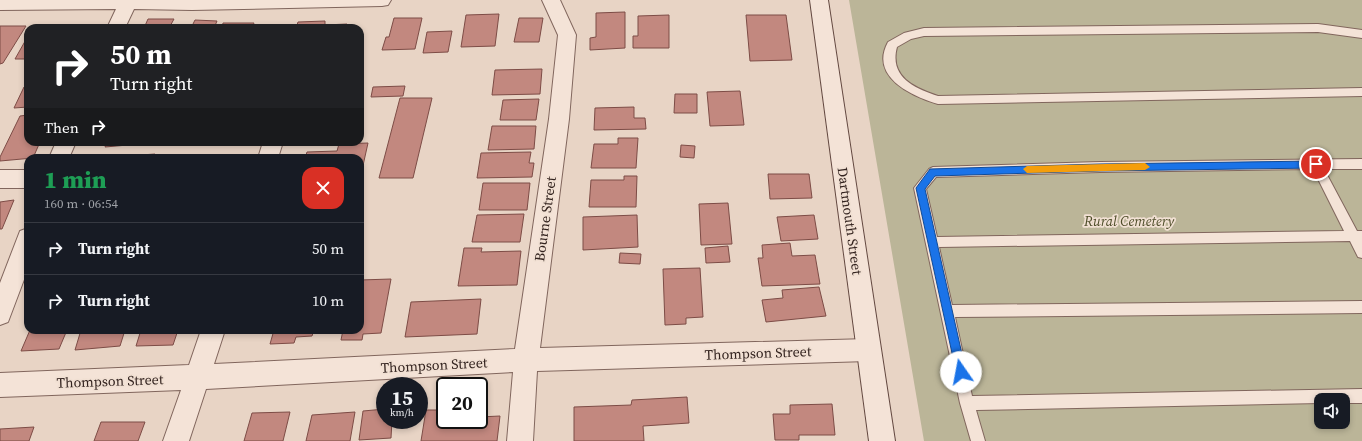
<!DOCTYPE html>
<meta charset="utf-8">
<style>
body{margin:0;font-family:"Source Serif 4",serif;background:#242831;color:#f1f3f6;height:100vh;display:flex;flex-direction:column;font-size:15px;white-space:nowrap}
*{box-sizing:border-box;margin:0}
p{font-size:13px;color:#9ea1a6}
.icon{flex:none;width:22px;height:22px;fill:none;stroke:currentColor;stroke-width:2;stroke-linecap:round;stroke-linejoin:round}
.map{position:relative;flex:1;overflow:hidden}
.drawer{position:absolute;left:24px;top:154px;width:340px;height:180px;display:flex;flex-direction:column;background:#171b24;border-radius:12px;box-shadow:0 2px 6px #0003}
.drawer>*{flex:none}
.hud{position:absolute;left:24px;top:24px;width:340px;height:122px;border-radius:12px;box-shadow:0 2px 6px #0003;background:#202124;color:#fff;overflow:hidden}
.controls{position:absolute;left:1314px;top:393px;display:grid;gap:8px}
.controls a{display:grid;place-items:center;width:36px;height:36px;border-radius:8px;background:#171b24;box-shadow:0 2px 6px #0003;font-size:20px}
.speed{position:absolute;left:376px;top:377px;display:flex;gap:8px;font-size:20px;font-weight:700;text-align:center}
.speed>*{display:grid;place-content:center;width:52px;height:52px;border-radius:50%;background:#171b24;box-shadow:0 2px 6px #0003;line-height:1}
.speed small{font-size:10px;font-weight:400}
.speed .limit{border:2px solid #111;border-radius:6px;background:#fff;color:#111}
.pin{position:absolute;display:grid;place-items:center;width:34px;height:34px;color:#fff;margin:-17px;border:2px solid #fff;border-radius:50%;box-shadow:0 1px 4px #0007}
.me{position:absolute;width:44px;margin:-22px;rotate:348deg;stroke-linejoin:round;filter:drop-shadow(0 0 3px #0008)}
.turn{display:flex;align-items:center;gap:14px;height:84px;padding:0 20px;font-size:18px}
.turn .icon{width:52px;height:52px;stroke-width:2.5}
.turn b{display:block;font-size:28px;line-height:34px}
.then{display:flex;align-items:center;height:38px;padding:0 20px;background:#0003;gap:8px;font-size:15px}
.round{display:grid;place-items:center;flex:none;width:42px;height:42px;border-radius:12px;background:#242831}
.overview{display:flex;align-items:center;justify-content:space-between;height:68px;padding:0 20px}
h1{font-size:24px;font-weight:800;line-height:30px;color:#1e9e55}
ul{padding:0;list-style:none}
li{display:flex;align-items:center;gap:12px;height:52px;padding:0 20px;border-top:1px solid #363941}
li div{flex:1}
li b{display:block;font-size:15px}
li em{font-style:normal}
.map>svg:first-child{display:block}
</style>
<div class="map">
<svg width="1362" height="441" viewBox="0 0 1362 441">
<rect width="100%" height="100%" fill="#e8d4c5"/>
<!-- cemetery -->
<path fill="#bbb598" fill-rule="evenodd" d="M849,0H1362V441H924ZM1321,400H1343V422H1321Z"/>
<!-- building -->
<path fill="#c2887f" stroke="#7d4c46" d="M625,12V48L590,50V38L596,37V13Z
M499,14L495,46L461,47L466,15Z
M669,15V48H633V36H638V16Z
M746,15H786L792,60L750,61Z
M394,18H422L415,49L382,50L386,37H389Z
M519,18H543L539,42H514Z
M148,19H174L169,28H144Z
M195,20L217,21L214,28H191Z
M325,21V25L347,24L346,28H296L298,22Z
M223,23H254L252,28H222Z
M0,26H26L3,63L0,64Z
M34,26H55L53,28H33Z
M67,26H93L92,28H65Z
M452,31L448,52L423,53L427,32Z
M28,36V59H15Z
M542,69L540,94L492,95L495,70Z
M405,86L403,96L371,97L373,87Z
M24,87H28V107L14,108Z
M740,91L744,125L710,126L707,92Z
M675,94H697V113H674Z
M400,98H432L413,178H379Z
M539,99L536,120H500L503,100Z
M634,107V118H645L646,129L594,130L595,108Z
M28,115V142H40L33,158L0,161V157L20,116Z
M492,126H536L534,149L488,150Z
M618,138H638L636,168H591L594,144H618Z
M107,142H162L105,147Z
M368,143L360,179V158H305L307,152L337,151L339,144Z
M681,145L695,146L694,158L680,157Z
M531,152L529,163H534L532,177L477,178L481,153Z
M155,154L153,158H140L141,155Z
M768,174H809L812,198L770,199Z
M624,176H637L636,207H589L591,180H624Z
M483,183H530L527,210H479Z
M14,200L2,229H0V202Z
M728,203L732,244L701,245L699,204Z
M524,214L520,242H472L477,215Z
M637,215L638,247L583,250V217Z
M814,215L818,239L781,241L777,217Z
M790,243L792,256L815,255L820,284L762,286L758,258H763L762,245Z
M728,246L730,262L706,263L705,248Z
M464,248H482L481,252L521,251L517,285L458,286Z
M620,253L641,254L640,264L619,263Z
M700,268L703,317L686,318V324L665,325L663,269Z
M391,279L381,333L363,334L362,340H341L343,330H360V280Z
M819,287L826,316L766,322L762,300L783,298L782,290Z
M481,299L477,334L405,337L411,302Z
M30,330H67L59,349L21,351Z
M81,330H125L120,346L75,350Z
M141,330H178L173,345L136,346Z
M274,330H314L312,336L296,337L294,343L270,344Z
M687,397L689,423L643,426L644,441H574V407L631,405L632,400Z
M832,404L835,435H799V440H775L773,414H790V405Z
M385,409V420H392L391,438L359,440L363,411Z
M426,410H445V420H479V417L500,416L497,441H421Z
M290,412L283,441H244L252,413Z
M355,412L350,441H306L312,415Z
M101,422H145L138,441H94Z
M34,427L29,441H0V429Z"/>
<g fill="none" stroke-linecap="round" stroke-linejoin="round">
<!-- service casing -->
<g stroke="#81665d" stroke-width="2">
<path id="service" d="M1318,24L1362,30V38L1318,32L924,36L911,39L897,47C889,77 914,88 938,96L1362,88V96L938,104C912,96 869,77 888,42L904,33L924,28Z
M1362,159V169H1324L1357,231H1362V258L1358,257L1350,241L939,247L952,305L1362,301V313L955,317L972,396L1362,389V403H1343V400H1321V403L976,410L985,441H971L960,403L914,188L929,169L933,167L1100,162ZM1313,169L1344,231L937,237L926,189L936,177L1100,172Z"/>
</g>
<!-- minor casing -->
<g stroke="#81665d" stroke-width="2">
<path id="minor" d="M0,0H391L388,5L382,6L192,10L134,9L125,28H107L116,9L0,10Z
M542,0H560L576,35L569,119L540,348L868,339L877,342L880,350L877,358L868,361L537,371L533,441H507L513,372L206,389L189,441H163L181,390L0,397V373L189,365L201,330H225L214,364L515,349L549,119L558,35Z
M56,142H76L69,158H49Z
M263,142H283L278,158H258Z
M0,170H28V188H0Z
M28,228V269L8,322L0,325V283L20,231Z"/>
</g>
<!-- secondary casing -->
<g stroke="#634840" stroke-width="2">
<path id="secondary" d="M810,0H828L895,441H869Z"/>
</g>
<!-- service -->
<use href="#service" fill="#f4e3d7" fill-rule="evenodd"/>
<!-- minor -->
<use href="#minor" fill="#f4e3d7" fill-rule="evenodd"/>
<!-- secondary -->
<use href="#secondary" fill="#f4e3d7" fill-rule="evenodd"/>
</g>
<!-- route -->
<path fill="#1a73e8" stroke="#114b97" d="M1316,161L1320,164L1316,168L1100,171L935,176L925,189L966,372L964,376L961,377L957,376L916,188L930,169L1100,164Z"/>
<!-- slow -->
<path fill="#f59e0b" d="M1145,163L1150,167L1145,170L1027,173L1023,169L1027,166Z"/>
<g text-anchor="middle" stroke-width="3.5" stroke-linejoin="round" paint-order="stroke">
<!-- street labels -->
<g font-size="14" fill="#33231f" stroke="#f1e0d3">
<text transform="translate(545 219) rotate(-82)" y="5">Bourne Street</text>
<text transform="translate(850 221) rotate(82)" y="5">Dartmouth Street</text>
<text transform="translate(758 353) rotate(-2)" y="5">Thompson Street</text>
<text transform="translate(434 365) rotate(-3)" y="5">Thompson Street</text>
<text transform="translate(110 381) rotate(-2)" y="5">Thompson Street</text>
</g>
<!-- park labels -->
<g font-size="14" font-style="italic" fill="#4d4c28" stroke="#f1e0d3">
<text x="1129" y="226">Rural Cemetery</text>
</g>
</g>
</svg>
<div class="controls">
<a><svg class="icon" aria-label="sound" viewBox="0 0 24 24"><path d="M4 9h4l5-4v14l-5-4H4zM17 9q2 3 0 6"/></svg></a>
</div>
<div class="speed"><div>15<small>km/h</small></div><div class="limit">20</div></div>
<div class="pin" style="left:1316px;top:164px;background:#d93025"><svg class="icon" aria-label="arrive" viewBox="0 0 24 24"><path d="M6 21V4h12l-3 4 3 4H6"/></svg></div>
<svg class="me" style="left:961px;top:372px" viewBox="-20 -20 40 40"><circle r="19" fill="#fff"/><path d="M0-13L10 11 0 6-10 11z" fill="#1a73e8"/></svg>
<div class="hud">
<div class="turn"><svg class="icon" aria-label="right" viewBox="0 0 24 24"><path d="M7 20v-9h11M14 6l5 5-5 5"/></svg><div><b>50 m</b>Turn right</div></div>
<div class="then">Then<svg class="icon" aria-label="right" viewBox="0 0 24 24"><path d="M7 20v-9h11M14 6l5 5-5 5"/></svg></div>
</div>
<section class="drawer">
<div class="overview"><div><h1>1 min</h1><p>160 m · 06:54</p></div><a class="round" style="background:#d93025;color:#fff"><svg class="icon" aria-label="close" viewBox="0 0 24 24"><path d="M6 6l12 12M18 6L6 18"/></svg></a></div>
<ul>
<li><svg class="icon" aria-label="right" viewBox="0 0 24 24"><path d="M7 20v-9h11M14 6l5 5-5 5"/></svg><div><b>Turn right</b></div><em>50 m</em></li>
<li><svg class="icon" aria-label="right" viewBox="0 0 24 24"><path d="M7 20v-9h11M14 6l5 5-5 5"/></svg><div><b>Turn right</b></div><em>10 m</em></li>
</ul>
</section>
</div>
